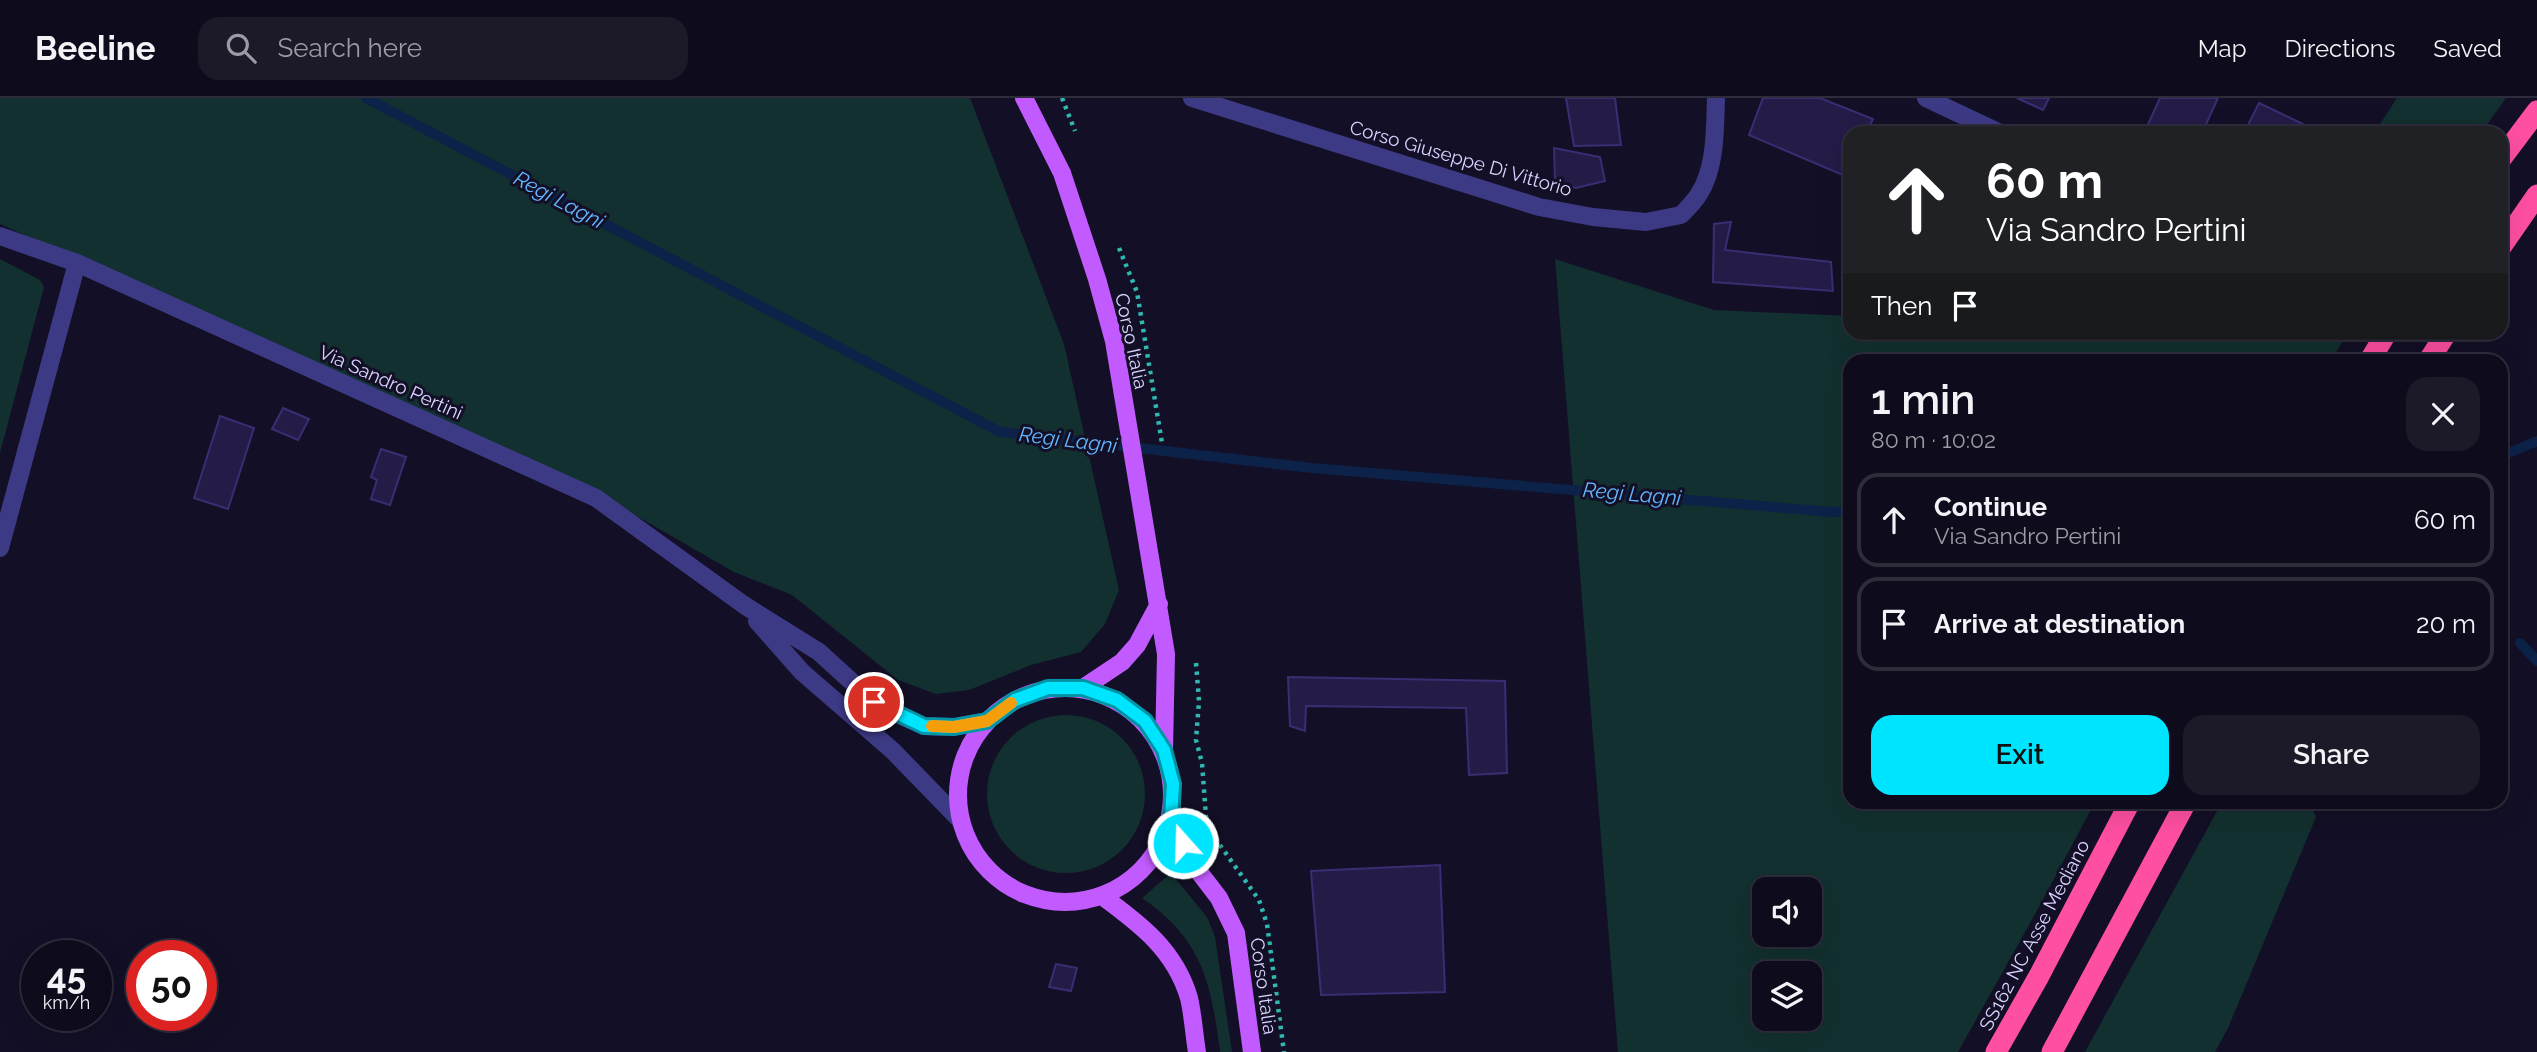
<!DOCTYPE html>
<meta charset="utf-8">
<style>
body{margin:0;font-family:Raleway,sans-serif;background:#1c1929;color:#f1f3f6;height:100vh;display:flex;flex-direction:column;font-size:26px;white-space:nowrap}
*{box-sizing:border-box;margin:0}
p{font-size:23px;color:#9b9ba3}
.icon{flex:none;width:38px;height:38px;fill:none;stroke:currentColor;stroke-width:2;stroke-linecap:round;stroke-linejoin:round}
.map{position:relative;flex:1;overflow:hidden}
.panel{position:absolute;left:1843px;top:256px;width:665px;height:455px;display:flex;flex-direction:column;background:#0e0b1c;border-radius:21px;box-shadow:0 7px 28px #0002,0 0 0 2px #2e2b3b}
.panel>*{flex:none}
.hud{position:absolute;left:1843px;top:28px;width:665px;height:214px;border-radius:21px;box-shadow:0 7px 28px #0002,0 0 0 2px #2e2b3b;background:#202124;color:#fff;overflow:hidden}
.fabs{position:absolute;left:1752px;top:779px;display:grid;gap:14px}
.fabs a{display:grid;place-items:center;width:70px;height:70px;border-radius:14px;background:#0e0b1c;box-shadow:0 7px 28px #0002,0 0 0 2px #2e2b3b;font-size:35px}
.speed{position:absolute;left:21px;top:842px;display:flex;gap:14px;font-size:35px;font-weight:700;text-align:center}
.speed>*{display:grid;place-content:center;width:91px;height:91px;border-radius:50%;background:#0e0b1c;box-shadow:0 7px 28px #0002,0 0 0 2px #2e2b3b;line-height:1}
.speed small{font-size:18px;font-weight:400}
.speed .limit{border:10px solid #d22;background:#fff;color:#111}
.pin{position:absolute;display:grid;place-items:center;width:60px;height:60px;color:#fff;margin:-30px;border:4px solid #fff;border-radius:50%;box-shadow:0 2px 7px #0007}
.me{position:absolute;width:77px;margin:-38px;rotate:340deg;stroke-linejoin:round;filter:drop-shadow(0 0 5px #0008)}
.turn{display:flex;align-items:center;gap:24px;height:147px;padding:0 28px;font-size:32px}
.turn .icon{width:91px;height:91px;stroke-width:2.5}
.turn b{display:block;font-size:49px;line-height:60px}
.then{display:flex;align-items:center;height:66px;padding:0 28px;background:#0003;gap:14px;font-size:26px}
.round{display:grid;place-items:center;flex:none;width:74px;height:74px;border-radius:21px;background:#1c1929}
.overview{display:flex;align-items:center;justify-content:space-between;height:119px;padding:0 28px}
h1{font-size:42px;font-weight:600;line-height:52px}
.primary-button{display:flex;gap:14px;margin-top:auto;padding:14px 28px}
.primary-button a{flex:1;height:80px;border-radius:21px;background:#00e5ff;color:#111;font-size:28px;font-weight:600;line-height:80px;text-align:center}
.primary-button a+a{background:#1c1929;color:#f1f3f6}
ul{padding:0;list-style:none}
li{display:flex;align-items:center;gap:21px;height:94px;margin:0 14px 10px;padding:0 14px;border:4px solid #2e2b3b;border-radius:21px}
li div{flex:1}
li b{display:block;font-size:26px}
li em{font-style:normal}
header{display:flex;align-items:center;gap:42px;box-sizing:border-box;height:98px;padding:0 35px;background:#0e0b1c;border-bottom:2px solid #2e2b3b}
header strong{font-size:33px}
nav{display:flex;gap:38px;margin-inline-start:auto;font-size:24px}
.search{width:490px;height:63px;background:#1c1929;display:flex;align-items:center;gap:18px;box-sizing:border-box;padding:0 24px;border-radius:21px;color:#9b9ba3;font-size:26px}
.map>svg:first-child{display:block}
</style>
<header>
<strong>Beeline</strong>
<div class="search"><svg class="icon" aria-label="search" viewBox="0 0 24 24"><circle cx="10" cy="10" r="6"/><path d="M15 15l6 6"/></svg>Search here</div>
<nav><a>Map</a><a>Directions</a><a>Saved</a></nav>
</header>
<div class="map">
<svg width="2537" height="954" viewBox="0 0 2537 954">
<rect width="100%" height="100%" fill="#130f26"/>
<!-- green -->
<path fill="#12302f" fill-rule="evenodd" d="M0,0H970L1064,246L1119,492L1105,526L1081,554L1031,567L969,592L936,596L898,582L792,497L734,474L602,398L361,287L0,126Z
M2397,0H2506L2481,35H2374Z
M0,161L40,182L44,189L0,355Z
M1555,161L1714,212L1850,218V234L2348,235L2331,262H1850V704H2095L2039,809L1958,954H1618ZM1810,791V836H1764V791ZM1810,875V920H1764V875Z
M987 696a79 79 0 1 1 158 0a79 79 0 1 1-158 0Z
M2222,704H2309L2316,719L2228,930L2215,954H2085Z
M1171,775L1207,819L1215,839L1232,954H1220C1211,885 1203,842 1142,800Z"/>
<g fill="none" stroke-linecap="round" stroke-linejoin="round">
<!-- stream -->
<path stroke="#0c2248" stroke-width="10" d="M366,0L1000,334L1312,370L1832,414L1850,413
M2501,358L2537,343
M2520,545L2537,563"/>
</g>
<!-- building -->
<path fill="#241b47" stroke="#3b2d73" stroke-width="2" d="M1566,0H1615L1621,47L1574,48Z
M1763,0H1820L1873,21L1866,35H1850V69L1845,78L1749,37Z
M2017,0H2049L2043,12Z
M2160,0H2218L2202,35H2144Z
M2259,5L2311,30L2308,35H2244Z
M1554,50L1600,59L1605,83L1576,90L1555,84Z
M1731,124L1725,152L1831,164L1833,193L1713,184L1714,126Z
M283,310L309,321L298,342L272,331Z
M220,318L254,330L228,411L194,400Z
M381,351L406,359L390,407L371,401L377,382L371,379Z
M1288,579L1505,583L1507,675L1469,677L1466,610L1306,608L1305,633L1290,628Z
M1440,767L1445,894L1321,897L1311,773Z
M1056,866L1077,870L1071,893L1049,889Z"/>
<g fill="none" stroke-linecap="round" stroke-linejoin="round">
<!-- path -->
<path stroke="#2fb8b0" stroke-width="4.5" stroke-dasharray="3.5 5" stroke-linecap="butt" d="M1062,0L1075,33
M1119,150L1137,194L1162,345
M1196,565L1199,603L1196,642L1202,665L1206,719L1212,732
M1215,740L1259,802L1267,826L1284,954"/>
<!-- minor -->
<path stroke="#3d3a85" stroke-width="18" d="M1192,0L1539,109L1593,119L1646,124L1681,117C1687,111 1694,104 1699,96C1716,70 1715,30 1716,0
M1926,0L2000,35
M0,138L77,165L596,400L744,507L819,554L874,604L897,616L924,628L954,629L987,623
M0,450L77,165
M757,523L802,574L893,653L960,722"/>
<!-- major -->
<path stroke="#c25bff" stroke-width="18" d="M1024,0L1062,75L1097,181L1114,243L1166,556L1164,652
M958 697a107 107 0 1 1 214 0a107 107 0 1 1-214 0Z
M1083,590L1122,564L1137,547L1159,506
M1171,720L1196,770L1219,800L1236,835L1252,954
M1102,798C1140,826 1175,852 1189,900C1193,917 1194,936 1197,954"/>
<!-- highway -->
<path stroke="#ff4fa3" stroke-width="21" d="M2501,61L2537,13
M2501,149L2537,97
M2370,262L2387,234
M2429,262L2447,234
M1996,954L2039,878L2130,704
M2052,954L2186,704"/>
</g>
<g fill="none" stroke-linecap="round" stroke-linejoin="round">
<!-- route casing -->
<g stroke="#0095a6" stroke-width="18">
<path id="route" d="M874,604L924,628L954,629L987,623L1015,602L1048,590H1083L1117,602L1145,623L1164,652L1173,686L1171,720L1183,745"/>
</g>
<!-- route -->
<use href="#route" stroke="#00e5ff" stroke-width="12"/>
<!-- slow -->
<path stroke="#f59e0b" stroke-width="12" d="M932,628L954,629L987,623L1011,605"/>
</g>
<g text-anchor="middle" stroke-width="6" stroke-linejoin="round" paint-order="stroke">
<!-- street labels -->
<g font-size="19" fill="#d9d4ff" stroke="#130f26">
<text transform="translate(1461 60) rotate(16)" y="7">Corso Giuseppe Di Vittorio</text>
<text transform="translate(1132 243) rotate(78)" y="7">Corso Italia</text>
<text transform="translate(391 284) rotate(24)" y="7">Via Sandro Pertini</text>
<text transform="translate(2034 837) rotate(-62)" y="7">SS162 NC Asse Mediano</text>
<text transform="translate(1264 888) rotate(82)" y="7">Corso Italia</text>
</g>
<!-- water labels -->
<g font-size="21" font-style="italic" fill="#62b6ff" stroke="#130f26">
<text transform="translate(559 102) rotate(28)" y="7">Regi Lagni</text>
<text transform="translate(1068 342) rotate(7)" y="7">Regi Lagni</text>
<text transform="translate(1632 396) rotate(5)" y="7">Regi Lagni</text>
</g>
</g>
</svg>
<div class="fabs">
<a><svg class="icon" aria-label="sound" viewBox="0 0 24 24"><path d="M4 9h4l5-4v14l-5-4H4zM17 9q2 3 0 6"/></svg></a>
<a><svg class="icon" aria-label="layers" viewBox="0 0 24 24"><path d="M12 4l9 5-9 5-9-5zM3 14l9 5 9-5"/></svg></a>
</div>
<div class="speed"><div>45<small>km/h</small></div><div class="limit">50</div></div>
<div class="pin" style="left:874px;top:604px;background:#d93025"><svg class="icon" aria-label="arrive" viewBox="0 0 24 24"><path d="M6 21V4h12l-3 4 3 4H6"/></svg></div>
<svg class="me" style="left:1183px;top:745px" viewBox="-20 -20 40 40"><circle r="17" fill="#00e5ff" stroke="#fff" stroke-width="3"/><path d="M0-11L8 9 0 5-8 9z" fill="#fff"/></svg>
<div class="hud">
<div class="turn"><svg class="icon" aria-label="ahead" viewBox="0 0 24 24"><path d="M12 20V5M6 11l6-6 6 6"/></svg><div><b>60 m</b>Via Sandro Pertini</div></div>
<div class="then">Then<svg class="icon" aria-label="arrive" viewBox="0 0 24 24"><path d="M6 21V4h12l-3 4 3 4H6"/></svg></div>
</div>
<section class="panel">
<div class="overview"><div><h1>1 min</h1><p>80 m · 10:02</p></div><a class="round"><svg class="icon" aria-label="close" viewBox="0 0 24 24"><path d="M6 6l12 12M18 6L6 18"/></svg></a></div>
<ul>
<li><svg class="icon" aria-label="ahead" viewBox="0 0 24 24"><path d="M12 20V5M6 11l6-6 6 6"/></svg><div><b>Continue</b><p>Via Sandro Pertini</p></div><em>60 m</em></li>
<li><svg class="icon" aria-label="arrive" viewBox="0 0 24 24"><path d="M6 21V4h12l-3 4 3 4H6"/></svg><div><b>Arrive at destination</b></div><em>20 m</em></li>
</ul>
<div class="primary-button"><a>Exit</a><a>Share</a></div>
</section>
</div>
